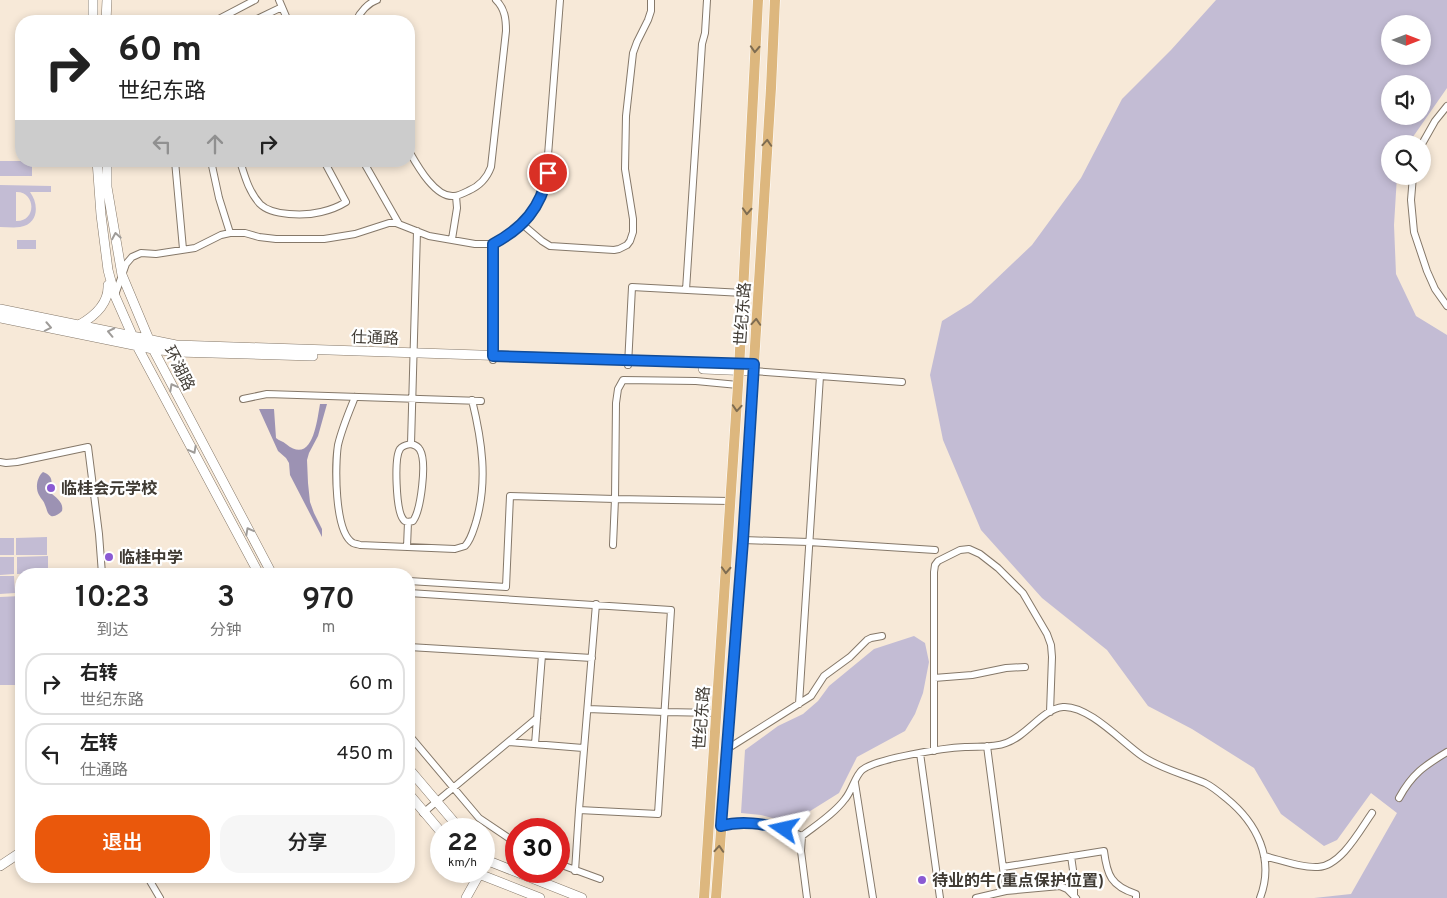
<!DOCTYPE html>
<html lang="zh">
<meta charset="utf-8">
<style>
body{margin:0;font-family:Overpass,"Noto Sans SC",sans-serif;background:#f6f6f6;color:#222;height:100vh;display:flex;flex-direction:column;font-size:19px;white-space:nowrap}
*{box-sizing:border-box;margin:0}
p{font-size:16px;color:#767676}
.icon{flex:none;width:28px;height:28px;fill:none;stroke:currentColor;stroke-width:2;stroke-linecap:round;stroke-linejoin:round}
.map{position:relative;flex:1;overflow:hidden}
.sheet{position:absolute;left:15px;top:568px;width:400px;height:315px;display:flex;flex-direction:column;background:#fff;border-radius:20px;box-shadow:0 2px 8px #0003}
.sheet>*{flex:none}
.banner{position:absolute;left:15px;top:15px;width:400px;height:152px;border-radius:20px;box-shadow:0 2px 8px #0003;background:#fff;color:#222;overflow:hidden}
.needle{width:32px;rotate:90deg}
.fabs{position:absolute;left:1381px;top:15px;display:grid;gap:10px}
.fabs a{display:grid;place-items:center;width:50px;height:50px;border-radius:50%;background:#fff;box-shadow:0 2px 8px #0003;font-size:25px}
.speed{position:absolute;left:430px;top:818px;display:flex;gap:10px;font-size:25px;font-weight:700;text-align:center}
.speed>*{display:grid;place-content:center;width:65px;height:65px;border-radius:50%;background:#fff;box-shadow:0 2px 8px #0003;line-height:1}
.speed small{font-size:12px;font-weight:400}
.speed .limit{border:8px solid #d22;background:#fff;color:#111}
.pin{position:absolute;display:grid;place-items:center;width:42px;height:42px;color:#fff;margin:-21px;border:2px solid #fff;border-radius:50%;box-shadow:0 1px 5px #0007}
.me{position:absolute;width:55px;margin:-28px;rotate:281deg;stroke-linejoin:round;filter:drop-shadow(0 0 4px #0008)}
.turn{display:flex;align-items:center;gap:18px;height:105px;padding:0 20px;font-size:22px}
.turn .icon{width:65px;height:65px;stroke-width:2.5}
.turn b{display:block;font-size:35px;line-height:42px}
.lanes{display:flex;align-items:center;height:48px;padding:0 20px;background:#0003;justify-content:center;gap:25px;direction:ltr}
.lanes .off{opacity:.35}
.eta{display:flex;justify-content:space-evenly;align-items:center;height:85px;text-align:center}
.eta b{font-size:30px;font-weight:600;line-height:35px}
.button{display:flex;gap:10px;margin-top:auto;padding:10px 20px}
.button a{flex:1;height:58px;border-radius:20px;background:#ea580c;color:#fff;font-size:20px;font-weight:600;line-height:58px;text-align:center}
.button a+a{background:#f6f6f6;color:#222}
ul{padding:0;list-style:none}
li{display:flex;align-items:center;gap:15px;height:62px;margin:0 10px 8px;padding:0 10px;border:2px solid #e0e0e0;border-radius:20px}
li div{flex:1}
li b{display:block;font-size:19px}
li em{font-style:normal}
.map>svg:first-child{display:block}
</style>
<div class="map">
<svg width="1447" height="898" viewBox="0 0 1447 898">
<rect width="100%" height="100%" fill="#f7e9d8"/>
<!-- green -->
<path fill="#c3bcd4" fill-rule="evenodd" d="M1216,0H1447V88L1408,144H1390V176H1397L1394,225L1396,274L1416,316L1447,335V898H1314L1351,894L1397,813L1371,793L1337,840L1324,846L1281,814L1254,768L1192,729L1148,706L1107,650L1042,598L981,530L943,440L930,375L942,321L971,303L1032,245L1081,178L1122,99L1171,50ZM1390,24H1422V56H1390ZM1390,84H1422V116H1390Z
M0,161H32V176H0Z
M0,185L51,186V192H30C39,204 39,224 20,227C14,228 7,227 0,227ZM16,192C36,191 37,222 16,221Z
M17,240H36V249H17Z
M47,537V555H16V538Z
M0,538H14V555H0Z
M48,556V573L17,574V557Z
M0,557H14V574L0,575Z
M0,576H14L15,593L0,594Z
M21,596V685H0V597Z
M914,636L925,643L929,662L923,693L915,714L905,731L857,757L839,793L791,823L761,815L741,813L745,750L778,726L803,714L818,701L829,686L874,649Z"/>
<!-- water -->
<path fill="#9c92b3" d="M320,404H327L318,436L309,453L307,460L308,483L310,502L314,513L322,529V537L290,475L289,463L286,458L278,451L259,409H274L276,438C279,441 283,441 286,444C313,466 317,420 320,404Z
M43,472C54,476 52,483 50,492C56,498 64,502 62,511C59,514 55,517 51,516C47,514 47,509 45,505C44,501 41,499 39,495C35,488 37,477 43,472Z"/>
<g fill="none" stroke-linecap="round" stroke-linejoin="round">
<!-- street casing -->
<g stroke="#857869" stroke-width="8">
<path id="street" d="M279,0L288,21
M215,21L255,0
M253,21L282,7
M356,21C360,12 368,3 377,0
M1422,144L1435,121L1447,106
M409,151C417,165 435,198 454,196C458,196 464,193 468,191C480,186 487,178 491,167L506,31C506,19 505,9 496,0
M175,161L183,249
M211,161L219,198L230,233
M240,161C245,177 249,192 260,204C272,216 305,216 321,212C330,210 338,207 346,202L324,161
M363,161L399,224
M1413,176L1411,200L1414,232L1427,271L1435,289L1447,306
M522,224L542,241L550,246L614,250L619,249L627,245L630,241L633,232V219L625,169L626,116L633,53L637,42L648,20L651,11V0
M452,239L457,208L456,196
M686,290L702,44L705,33L707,0
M115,295L126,264L132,257L141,253L156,254L195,248L221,235L230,233H245L259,237L276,239H324L355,234L389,223H396L429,236L475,244H493
M493,360V244L515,229L533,213L546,181L560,0
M628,365L632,287L743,293
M753,371L902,382
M355,397C349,412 342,428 338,445C335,464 334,532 353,543C355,544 358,544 360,545L455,549L465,546C471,540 473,531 476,522C488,481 482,441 472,400
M243,399L267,394L481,401
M411,444L417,231
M411,444C415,445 418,446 420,450C427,462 421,510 413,521C409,522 405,523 403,519C396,510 394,458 400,449C403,445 406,445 411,444Z
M0,462L6,463L17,462L88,447L99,534L102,574
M743,540L809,542L935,550
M613,545L615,499L730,501
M407,547L408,522
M409,581L506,587L510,496L615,499L616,403L618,389L623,380L696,381L738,385
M409,593L671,610L658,814L579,810L575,871
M409,647L592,658
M934,678L972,675L1006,668L1025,667
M799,704L820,376
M588,709L664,712L717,713
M409,735L479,818L516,843
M509,742L583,748
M535,744L542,655
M727,749L811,696L824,676L850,657L867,640L871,638L882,636
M934,751V572L935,565L938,561L960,550L969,549L980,554L998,568L1023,593L1047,634L1051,645L1052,657L1050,712
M920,753L940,898
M855,783L873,898
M1399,798C1412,774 1424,766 1447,752
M579,810L596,604
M423,813L537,718
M721,826C748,819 777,825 802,836
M1071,856L1074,877V896
M1264,856C1281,860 1301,868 1318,867C1341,866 1360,830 1372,813
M559,864L600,879
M1003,867L1104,851C1107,875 1111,886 1136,894V898
M147,876L160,898
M1006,891L1060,886L1067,889L1076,898
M807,898L801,851L802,836C816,825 834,814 845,799C852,791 855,776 862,770C877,758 945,748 965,747C979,746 993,748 1006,743C1027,736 1042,709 1063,707C1088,705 1122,742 1142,756C1161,769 1184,774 1205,783C1213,787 1220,793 1226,798C1257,823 1275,859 1260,898
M976,898L1006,891L987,746"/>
</g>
<!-- secondary casing -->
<g stroke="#857869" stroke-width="10">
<path id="secondary" d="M93,21V0
M106,21L107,0
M97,161L101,215L108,270L115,296L137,346L259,574
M107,161V187L122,275L153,349L272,574
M0,309L176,345L754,364
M0,318L153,349L177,352L313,356
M79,325C95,316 109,304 108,285
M703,369L753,371
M409,769L460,829
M409,794L441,832
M484,857L486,860L582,898
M0,866L21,852
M477,871L479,874L540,898
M466,898L481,871"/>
</g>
<!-- primary casing -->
<g stroke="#fff" stroke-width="11">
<path id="primary" d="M704,898L739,370L758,0
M716,898L743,540L771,88L775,0"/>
</g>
<!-- street -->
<use href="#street" stroke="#fff" stroke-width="6"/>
<!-- secondary -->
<use href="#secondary" stroke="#fff" stroke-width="9"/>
<!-- primary -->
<use href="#primary" stroke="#ddb77e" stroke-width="10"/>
</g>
<!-- one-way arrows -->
<defs><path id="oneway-chevron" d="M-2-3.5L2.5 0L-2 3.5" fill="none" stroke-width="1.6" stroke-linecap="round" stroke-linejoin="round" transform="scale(1.25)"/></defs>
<g stroke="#7e6c51">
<use href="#oneway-chevron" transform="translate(755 49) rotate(93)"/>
<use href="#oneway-chevron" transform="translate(767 143) rotate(-86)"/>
<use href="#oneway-chevron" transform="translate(747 211) rotate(93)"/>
<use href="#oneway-chevron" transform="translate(756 322) rotate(-86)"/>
<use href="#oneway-chevron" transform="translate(737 408) rotate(94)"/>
<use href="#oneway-chevron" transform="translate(726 570) rotate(93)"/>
<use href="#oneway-chevron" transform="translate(719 849) rotate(-86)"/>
</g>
<g stroke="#9f9c99">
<use href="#oneway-chevron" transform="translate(116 236) rotate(-100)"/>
<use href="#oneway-chevron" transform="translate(48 327) rotate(11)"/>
<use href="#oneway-chevron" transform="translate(111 332) rotate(-168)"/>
<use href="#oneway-chevron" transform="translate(173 387) rotate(-118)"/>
<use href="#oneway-chevron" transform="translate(193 450) rotate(62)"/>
<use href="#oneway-chevron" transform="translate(249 531) rotate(-118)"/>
</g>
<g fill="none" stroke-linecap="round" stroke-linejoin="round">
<!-- route casing -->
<g stroke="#114b97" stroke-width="12">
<path id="route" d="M548,173C541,208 523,228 493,244V356L754,364L743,540L721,826C742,820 763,824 784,829"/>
</g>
<!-- route -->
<use href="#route" stroke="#1a73e8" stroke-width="9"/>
</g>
<!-- markers -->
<g fill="#8b5ad3" stroke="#fff" stroke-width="2">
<circle cx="51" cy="488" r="5"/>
<circle cx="109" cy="557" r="5"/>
<circle cx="922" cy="880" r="5"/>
</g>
<g text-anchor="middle" stroke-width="4.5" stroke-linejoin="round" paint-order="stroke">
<!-- street labels -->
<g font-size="16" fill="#3f3a33" stroke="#fff">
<text transform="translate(742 314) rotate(-86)" y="6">世纪东路</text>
<text transform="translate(375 337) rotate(2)" y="6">仕通路</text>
<text transform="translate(180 368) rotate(63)" y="6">环湖路</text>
<text transform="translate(701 718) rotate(-86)" y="6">世纪东路</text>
</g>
<!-- poi labels -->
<g font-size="16" font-weight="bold" fill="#3f3a33" stroke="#fff" text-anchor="start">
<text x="61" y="494">临桂会元学校</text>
<text x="119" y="563">临桂中学</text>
<text x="932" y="886">待业的牛(重点保护位置)</text>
</g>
</g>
</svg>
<div class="fabs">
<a><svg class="needle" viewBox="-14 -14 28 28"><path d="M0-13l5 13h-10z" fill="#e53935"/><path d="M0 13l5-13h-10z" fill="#767676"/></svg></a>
<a><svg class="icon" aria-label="sound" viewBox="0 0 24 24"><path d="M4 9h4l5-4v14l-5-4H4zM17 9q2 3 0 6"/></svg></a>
<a><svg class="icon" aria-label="search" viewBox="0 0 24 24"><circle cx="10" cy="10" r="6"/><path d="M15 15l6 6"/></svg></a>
</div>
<div class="speed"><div>22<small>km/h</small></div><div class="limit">30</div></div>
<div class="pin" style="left:548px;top:173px;background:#d93025"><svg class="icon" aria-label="arrive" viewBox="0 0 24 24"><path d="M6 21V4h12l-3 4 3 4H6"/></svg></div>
<svg class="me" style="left:784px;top:829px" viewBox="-20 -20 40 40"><path d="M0-17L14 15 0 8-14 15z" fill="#1a73e8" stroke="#fff" stroke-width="4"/></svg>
<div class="banner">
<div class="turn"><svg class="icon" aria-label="right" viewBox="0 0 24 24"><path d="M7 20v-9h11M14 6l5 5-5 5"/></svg><div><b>60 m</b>世纪东路</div></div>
<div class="lanes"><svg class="icon off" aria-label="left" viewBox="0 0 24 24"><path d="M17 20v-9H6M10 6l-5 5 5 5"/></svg><svg class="icon off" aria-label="ahead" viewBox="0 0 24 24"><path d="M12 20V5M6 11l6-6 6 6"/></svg><svg class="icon" aria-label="right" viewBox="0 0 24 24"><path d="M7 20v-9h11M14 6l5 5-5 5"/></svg></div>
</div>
<section class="sheet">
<div class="eta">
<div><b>10:23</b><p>到达</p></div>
<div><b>3</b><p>分钟</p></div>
<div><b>970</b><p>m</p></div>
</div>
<ul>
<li><svg class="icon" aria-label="right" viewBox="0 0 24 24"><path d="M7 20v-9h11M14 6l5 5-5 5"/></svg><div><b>右转</b><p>世纪东路</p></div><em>60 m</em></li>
<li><svg class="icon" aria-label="left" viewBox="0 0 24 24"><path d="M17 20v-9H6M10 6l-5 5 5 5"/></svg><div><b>左转</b><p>仕通路</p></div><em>450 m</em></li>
</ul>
<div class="button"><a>退出</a><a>分享</a></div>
</section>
</div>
